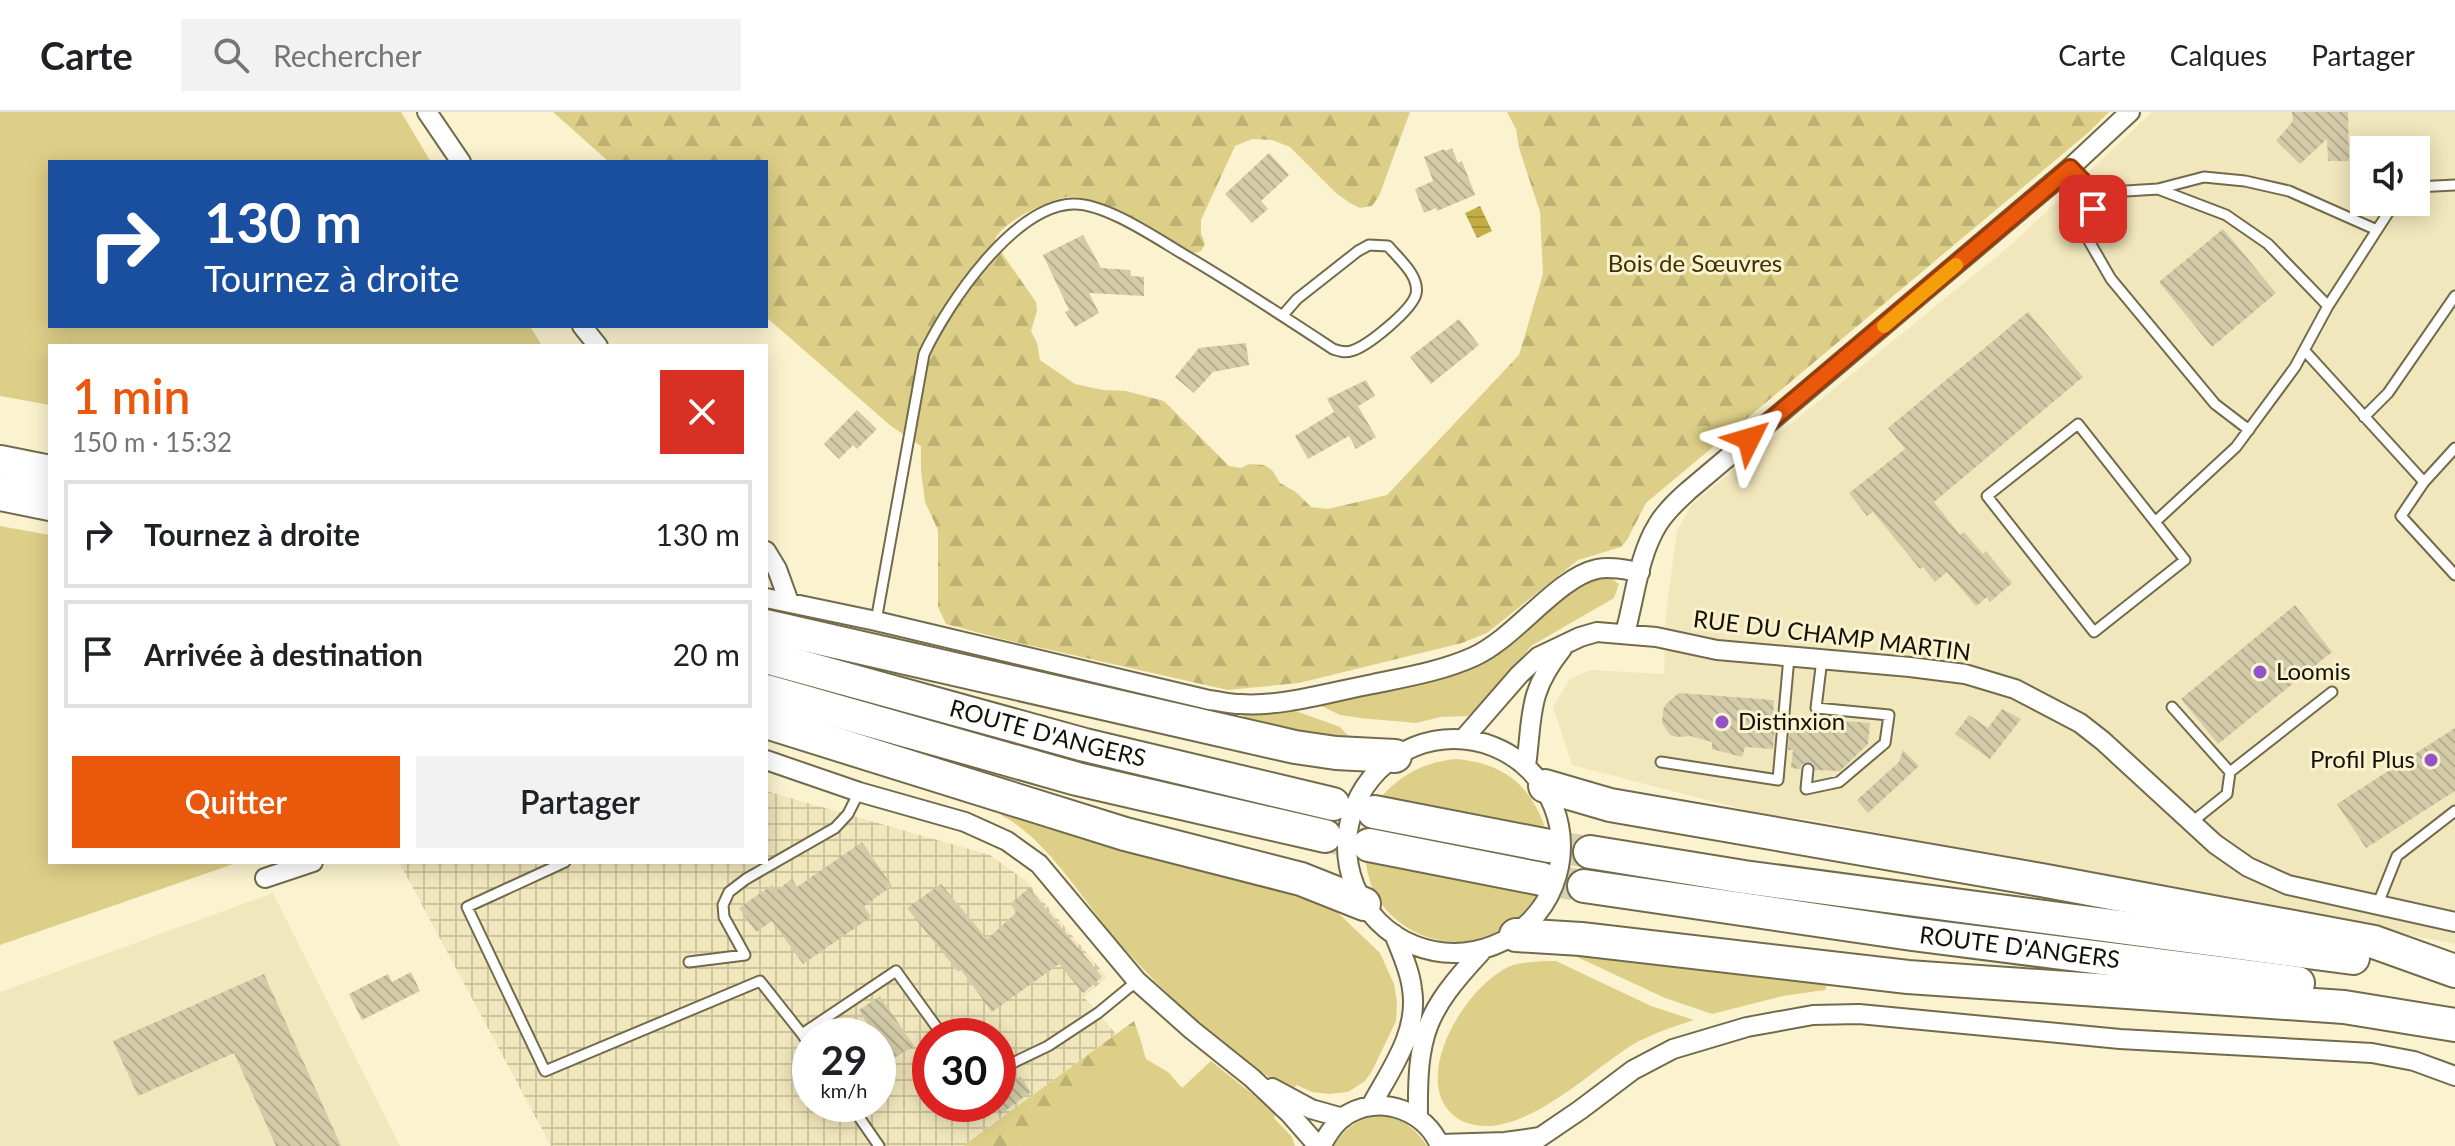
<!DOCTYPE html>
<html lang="fr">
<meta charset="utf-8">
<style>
body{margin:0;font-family:Lato,sans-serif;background:#f2f2f2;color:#202124;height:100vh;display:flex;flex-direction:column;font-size:30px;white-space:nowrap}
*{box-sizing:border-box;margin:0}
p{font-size:26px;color:#757577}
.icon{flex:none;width:44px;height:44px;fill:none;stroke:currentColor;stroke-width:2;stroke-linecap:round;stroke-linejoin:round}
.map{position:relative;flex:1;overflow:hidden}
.panel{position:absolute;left:48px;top:232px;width:720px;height:520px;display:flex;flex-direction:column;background:#fff;border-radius:0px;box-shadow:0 4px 20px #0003}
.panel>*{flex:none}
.top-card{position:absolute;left:48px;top:48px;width:720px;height:168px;border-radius:0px;box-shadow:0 4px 20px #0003;background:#1a4fa0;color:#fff;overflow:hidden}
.controls{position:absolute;left:2350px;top:24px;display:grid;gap:16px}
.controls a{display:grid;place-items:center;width:80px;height:80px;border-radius:0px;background:#fff;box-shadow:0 4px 20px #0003;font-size:40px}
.speed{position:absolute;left:792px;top:906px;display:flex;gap:16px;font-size:40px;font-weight:700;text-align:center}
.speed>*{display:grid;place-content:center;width:104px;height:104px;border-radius:50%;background:#fff;box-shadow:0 4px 20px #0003;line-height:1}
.speed small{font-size:20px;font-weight:400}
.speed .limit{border:12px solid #d22;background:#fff;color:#111}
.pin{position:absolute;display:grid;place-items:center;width:68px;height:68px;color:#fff;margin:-34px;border-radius:16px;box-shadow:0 4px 12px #0006}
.me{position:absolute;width:88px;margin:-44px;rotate:50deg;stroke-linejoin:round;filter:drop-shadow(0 0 6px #0008)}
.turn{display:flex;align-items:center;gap:28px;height:168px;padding:0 24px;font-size:36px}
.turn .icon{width:104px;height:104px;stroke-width:2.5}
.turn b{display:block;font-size:56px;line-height:68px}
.round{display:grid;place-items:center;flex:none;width:84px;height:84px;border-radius:0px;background:#f2f2f2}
.summary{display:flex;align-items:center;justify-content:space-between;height:136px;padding:0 24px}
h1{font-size:48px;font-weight:600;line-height:60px;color:#ea580c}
.primary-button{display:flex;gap:16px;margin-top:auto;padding:16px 24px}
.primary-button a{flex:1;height:92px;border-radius:0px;background:#ea580c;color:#fff;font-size:32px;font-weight:600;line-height:92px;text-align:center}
.primary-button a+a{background:#f2f2f2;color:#202124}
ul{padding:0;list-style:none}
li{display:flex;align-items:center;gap:24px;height:108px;margin:0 16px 12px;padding:0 8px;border:4px solid #e0e0e0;border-radius:0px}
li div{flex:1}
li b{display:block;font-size:30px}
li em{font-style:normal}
header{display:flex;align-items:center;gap:48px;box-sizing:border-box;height:112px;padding:0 40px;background:#fff;border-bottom:2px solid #e0e0e0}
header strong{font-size:38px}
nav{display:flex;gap:44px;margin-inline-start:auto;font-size:28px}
.search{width:560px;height:72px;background:#f2f2f2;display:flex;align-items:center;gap:20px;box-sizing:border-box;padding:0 28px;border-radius:0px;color:#757577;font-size:30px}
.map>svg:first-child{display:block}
</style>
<header>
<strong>Carte</strong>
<div class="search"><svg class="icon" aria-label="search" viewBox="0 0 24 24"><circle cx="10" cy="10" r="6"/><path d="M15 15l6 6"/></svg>Rechercher</div>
<nav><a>Carte</a><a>Calques</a><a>Partager</a></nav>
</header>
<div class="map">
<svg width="2455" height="1034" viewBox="0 0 2455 1034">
<defs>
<pattern id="industrial-grid" width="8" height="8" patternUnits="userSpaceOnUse" patternTransform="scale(2)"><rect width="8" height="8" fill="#f1e7bc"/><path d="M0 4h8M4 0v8" fill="none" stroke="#cec5a0"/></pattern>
<pattern id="forest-firs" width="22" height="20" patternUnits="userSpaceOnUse" patternTransform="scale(2)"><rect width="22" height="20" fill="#decf88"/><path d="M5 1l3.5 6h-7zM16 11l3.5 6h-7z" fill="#beb174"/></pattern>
<pattern id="water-rules" width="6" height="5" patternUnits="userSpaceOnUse" patternTransform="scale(2)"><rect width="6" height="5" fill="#c3ad45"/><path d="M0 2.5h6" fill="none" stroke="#a7943b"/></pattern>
<pattern id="building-back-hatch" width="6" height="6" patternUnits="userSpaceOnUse" patternTransform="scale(2)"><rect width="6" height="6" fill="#d3cba8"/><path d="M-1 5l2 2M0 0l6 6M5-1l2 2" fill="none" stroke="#b4ad8f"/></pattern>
</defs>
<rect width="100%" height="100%" fill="#fbf3cf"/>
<!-- built -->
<path fill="#f1e7bc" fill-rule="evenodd" d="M2152,0H2455V832L1807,707L1765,703L1572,653L1553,595L1570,567L1590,558L1664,562L1666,500L1677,419L1692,392L2012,132ZM2364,38H2416V90H2364Z
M273,781L400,1034H0V880Z"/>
<!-- industrial -->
<path fill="url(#industrial-grid)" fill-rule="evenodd" d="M766,679L990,743L1026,769L1107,865L1084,885L1116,922L963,1034H551L399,750H766ZM810,924H878V992H810ZM930,924H998V992H930Z"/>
<!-- grass -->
<path fill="#decf88" d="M0,0H401L431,50H50V214H530L542,234H50V293L0,284Z
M0,414L50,423V750H239L0,833Z
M1599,465H1609L1619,472L1614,486L1531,534L1489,586L1468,604L1441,605L1416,611L1360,606L1340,603L1317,592C1375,581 1451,572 1501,539C1536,517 1561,482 1599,465Z
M1293,598L1340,615L1354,630L1256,614L1242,603Z
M1456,647C1502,651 1529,671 1545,715L1382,684C1403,661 1425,650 1456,647Z
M1002,696L1320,785L1337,800L1380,841L1394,872L1397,890L1396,909L1372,959L1365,969L1348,980L1329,982L1312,980L1297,973L1290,979C1227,939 1170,888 1120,832C1084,791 1049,728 1001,703Z
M1365,745L1539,779C1532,790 1525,800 1515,809C1473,845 1408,833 1378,787C1370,774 1367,760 1365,745Z
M1560,837L1829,867L1825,878L1783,884L1712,902L1665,886Z
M1543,849H1556L1651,894L1694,908C1673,915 1651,922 1632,933C1590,959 1516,1034 1462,1009C1402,976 1466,870 1513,853C1522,850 1534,850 1543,849Z
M1139,923L1146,947L1168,960L1182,976L1211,949L1276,1001L1274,1006L1292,1025L1295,1034H1019Z
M1375,1004C1399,1004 1414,1014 1427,1034H1334C1344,1017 1356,1008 1375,1004Z"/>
<!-- forest -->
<path fill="url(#forest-firs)" d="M553,0H1410L1379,84L1372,94L1360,96L1350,91L1336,81L1290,35L1272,28L1252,27L1235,34L1201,108V121L1205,132L1201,139C1194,142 1190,141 1183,138C1148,121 1116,91 1076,85C1062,83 1047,91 1034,97C1020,104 1003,113 995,127L997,134L1036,190L1037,199L1031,219L1037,231L1040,248L1075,272L1103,278L1126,279L1164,289L1229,354L1241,356L1249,352L1264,353L1272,358L1280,371L1296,380L1311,395L1328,397L1387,383L1519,243L1543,162L1540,100L1519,36L1516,17L1507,0H2109L2089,20L1646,391L1627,428L1621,435L1578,448L1487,521L1462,531L1299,571L1228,578L1010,529L946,512L938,495V418L925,390L921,359V334L891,314L766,205V50H609Z
M1134,909L1139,923L1023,1031L1019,1034H963Z"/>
<!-- water -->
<path fill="url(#water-rules)" d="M1480,94L1492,119L1477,126L1465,101Z"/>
<!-- building -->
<path fill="url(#building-back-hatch)" d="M2292,0H2348L2349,49H2328L2327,27L2300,52L2276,29L2293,9Z
M1452,36L1458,51L1462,49L1475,83L1437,99L1436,96L1424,101L1415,77L1433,69L1424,45L1444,37L1445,39Z
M1269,41L1289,63L1261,89L1268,97L1252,111L1225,82Z
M2223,117L2276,181L2212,235L2159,170Z
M1083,123L1101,156L1130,158L1131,164L1144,165V184L1089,181L1099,201L1075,215L1065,200L1069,198L1043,143Z
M2028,200L2083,265L1934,390L1960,423L1964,420L1983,442L1986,439L2012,471L1990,490L1987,485L1976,494L1947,460L1935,470L1923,455L1920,457L1873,400L1867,404L1849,381L1905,337L1888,316Z
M1459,207L1479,233L1431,272L1410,245Z
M1246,231L1249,253L1213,260L1194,281L1175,265L1199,236Z
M1366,268L1375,284L1358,294L1376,325L1356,337L1349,324L1308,347L1295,324L1334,300L1327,287Z
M857,298L877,317L857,337L853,333L839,347L824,332Z
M2295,493L2332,540L2218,632L2181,587Z
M1679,581L1774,588L1773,604H1776L1773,637L1745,635L1742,645L1712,637V630L1690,624L1677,625L1670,623L1662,611L1663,598L1666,592Z
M2002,597L2021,607L1990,647L1955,622L1969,603L1988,616Z
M1791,605L1870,611L1868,632L1840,659L1815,658L1813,651L1808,650L1802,652L1800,657L1791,656L1793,638H1788Z
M2455,616V679L2366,736L2337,692Z
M1903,638L1919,654L1868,701L1857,688L1899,650Z
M862,730L892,774L864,794L871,805L803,852L772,809L756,820L739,796L772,773L776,779L792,767L797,775Z
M941,772L987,827L1017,800L1010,792L1029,776L1102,865L1083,881L1059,852L992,900L961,858L958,860L907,796Z
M411,860L420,879L362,908L349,882L388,862L392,870Z
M264,862L341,1034H276L234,941L138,984L113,929Z
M880,884L914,934L891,948L878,928V924H875L859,898Z
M1020,964L1031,980L998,1004V980Z"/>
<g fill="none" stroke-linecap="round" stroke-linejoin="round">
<!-- trunk-tunnel -->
<path stroke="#d8d1b1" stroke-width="32" stroke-dasharray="32 16" stroke-linecap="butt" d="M1325,724L1369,733
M1549,734L1590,740
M1542,767L1584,774"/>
<!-- service casing -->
<g stroke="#726b4b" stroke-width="13">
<path id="service" d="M2070,56L2094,81L2158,77L2204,65L2245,69L2289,79L2377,118
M2416,75L2455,73
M2158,77L2226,103L2268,132L2328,194
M2094,81L2089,129L2111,167L2215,292L2249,318
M2304,238L2424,370L2401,404L2455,463
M2364,305L2388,281L2455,184
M2078,312L2185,448L2094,520L1987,384Z
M2424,370L2455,336
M2155,410L2236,335L2295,255L2328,194L2395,90
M876,509L924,242C947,193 1013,94 1073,92C1105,91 1156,126 1183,142C1234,172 1283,204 1333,237C1339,239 1344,241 1351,239C1367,235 1412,198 1416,182C1420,164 1398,146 1388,134L1369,133L1358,139L1297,187L1283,203
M2172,595L2230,660
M1661,650L1778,668L1789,545
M1808,657L1806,677L1839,670L1885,631L1889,603L1816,596L1822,547
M2192,710L2227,682L2230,660L2332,580
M565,750L467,795L545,959L760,869L802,922L896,859L943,924
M2377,794L2397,744L2455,699
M689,850L745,843L724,805L723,793L729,780L746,767L835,716L848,702L859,680
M802,922L810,934
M998,958L1048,934L1098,901L1137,869
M850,992L879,1034"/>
</g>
<!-- minor casing -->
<g stroke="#726b4b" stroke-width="22">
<path id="minor" d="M427,0L461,50
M582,214L598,234
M766,439L777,457L789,490
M766,486L876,509L1209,588C1219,589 1230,592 1240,592C1283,595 1330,580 1373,572C1406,565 1442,559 1473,545C1516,526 1556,466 1597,457C1611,454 1626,458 1640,460
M1625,521C1635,486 1638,444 1658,412C1666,399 1677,389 1688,379L2070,56L2130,0
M1465,625L1519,563L1538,545L1580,525L1597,520L1656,525L1717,538L1910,555L1965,562L2015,577L2080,611L2103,629L2215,732L2248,755L2288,773L2455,810
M1347 734a107 107 0 1 1 214 0a107 107 0 1 1-214 0Z
M766,648L859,680L965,710L1007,729L1039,752L1137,869L1192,918L1252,966L1290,1002L1318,1034
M1526,654C1533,602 1527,581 1562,537
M265,766L313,750
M1272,976L1311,997L1343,1006
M1371,994C1391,957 1419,920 1412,877C1410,858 1401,840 1394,822
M1418,1004C1417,923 1425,900 1481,840
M1440,1032L1505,1030L1540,1025
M1321,1034C1328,1022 1337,1007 1350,1001C1384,983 1426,1000 1440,1034
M1527,1034L1580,998L1633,958L1673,937L1747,915L1813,903L1859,902L2120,927L2372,941L2414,949L2455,964"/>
</g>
<!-- trunk casing -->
<g stroke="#726b4b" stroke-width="36">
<g id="trunk">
<path d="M0,350L50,360"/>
<path d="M0,382L50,392"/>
<path d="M766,514L1295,635L1336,641L1395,644"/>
<path id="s1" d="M766,545L1085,633L1333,692"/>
<path d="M766,579L1077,667L1325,724"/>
<path d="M766,610L1125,722L1301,767L1364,792"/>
<path d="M1545,674L1610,693L2041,768L2374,830L2455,859"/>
<path d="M1374,700L1549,734"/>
<path d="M1369,733L1542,767"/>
<path d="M1590,740L1744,765L2353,846"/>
<path id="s2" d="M1584,774L1912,822L2298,871"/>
<path d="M1516,823L1581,827L1908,865L2344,895L2455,913"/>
</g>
</g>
<!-- service -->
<use href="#service" stroke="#fff" stroke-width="9"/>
<!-- minor -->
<use href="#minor" stroke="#fff" stroke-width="18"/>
<!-- trunk -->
<use href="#trunk" stroke="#fff" stroke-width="32"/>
</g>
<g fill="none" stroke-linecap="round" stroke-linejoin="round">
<!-- route casing -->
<g stroke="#983908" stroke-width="20">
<path id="route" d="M1749,327L2070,56L2094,81L2093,97"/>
</g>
<!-- route -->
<use href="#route" stroke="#ea580c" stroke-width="14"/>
<!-- slow -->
<path stroke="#f59e0b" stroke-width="14" d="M1884,214L1956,153"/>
</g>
<!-- markers -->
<g fill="#9353c8" stroke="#fbf3cf" stroke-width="3">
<circle cx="2260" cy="560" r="8"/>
<circle cx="1722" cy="610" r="8"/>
<circle cx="2431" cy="648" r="8"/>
</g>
<g text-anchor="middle" stroke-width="6" stroke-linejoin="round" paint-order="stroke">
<!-- park labels -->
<g font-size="24" fill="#3b3204" stroke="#fbf3cf">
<text x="1695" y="160">Bois de Sœuvres</text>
</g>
<!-- street labels -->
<g font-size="24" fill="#141105" stroke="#fbf3cf">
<text transform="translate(1832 524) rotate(7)" y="8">RUE DU CHAMP MARTIN</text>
<text dy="8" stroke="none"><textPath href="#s1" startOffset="292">ROUTE D'ANGERS</textPath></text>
<text dy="8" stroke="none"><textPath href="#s2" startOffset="440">ROUTE D'ANGERS</textPath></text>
</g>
<!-- poi labels -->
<g font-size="24" fill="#141105" stroke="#fbf3cf" text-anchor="start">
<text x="2276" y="568">Loomis</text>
<text x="1738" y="618">Distinxion</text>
<text x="2415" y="656" text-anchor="end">Profil Plus</text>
</g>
</g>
</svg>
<div class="controls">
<a><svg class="icon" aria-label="sound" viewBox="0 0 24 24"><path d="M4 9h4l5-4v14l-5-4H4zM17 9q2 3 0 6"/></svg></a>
</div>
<div class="speed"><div>29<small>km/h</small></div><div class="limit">30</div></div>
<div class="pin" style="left:2093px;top:97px;background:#d93025"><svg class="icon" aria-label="arrive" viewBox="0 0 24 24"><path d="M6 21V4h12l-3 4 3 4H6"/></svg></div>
<svg class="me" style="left:1749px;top:327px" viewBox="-20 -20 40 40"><path d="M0-17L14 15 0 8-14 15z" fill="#ea580c" stroke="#fff" stroke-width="4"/></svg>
<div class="top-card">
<div class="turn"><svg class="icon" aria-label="right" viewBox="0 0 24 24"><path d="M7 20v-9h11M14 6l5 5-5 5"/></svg><div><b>130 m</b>Tournez à droite</div></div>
</div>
<section class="panel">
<div class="summary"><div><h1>1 min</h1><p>150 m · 15:32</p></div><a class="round" style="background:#d93025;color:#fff"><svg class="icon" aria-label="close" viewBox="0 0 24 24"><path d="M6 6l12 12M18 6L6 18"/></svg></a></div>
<ul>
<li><svg class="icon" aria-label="right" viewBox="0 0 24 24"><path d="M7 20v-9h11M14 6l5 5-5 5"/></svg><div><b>Tournez à droite</b></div><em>130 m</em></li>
<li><svg class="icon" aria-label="arrive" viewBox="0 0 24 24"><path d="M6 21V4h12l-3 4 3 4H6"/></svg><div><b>Arrivée à destination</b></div><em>20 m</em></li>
</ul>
<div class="primary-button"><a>Quitter</a><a>Partager</a></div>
</section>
</div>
